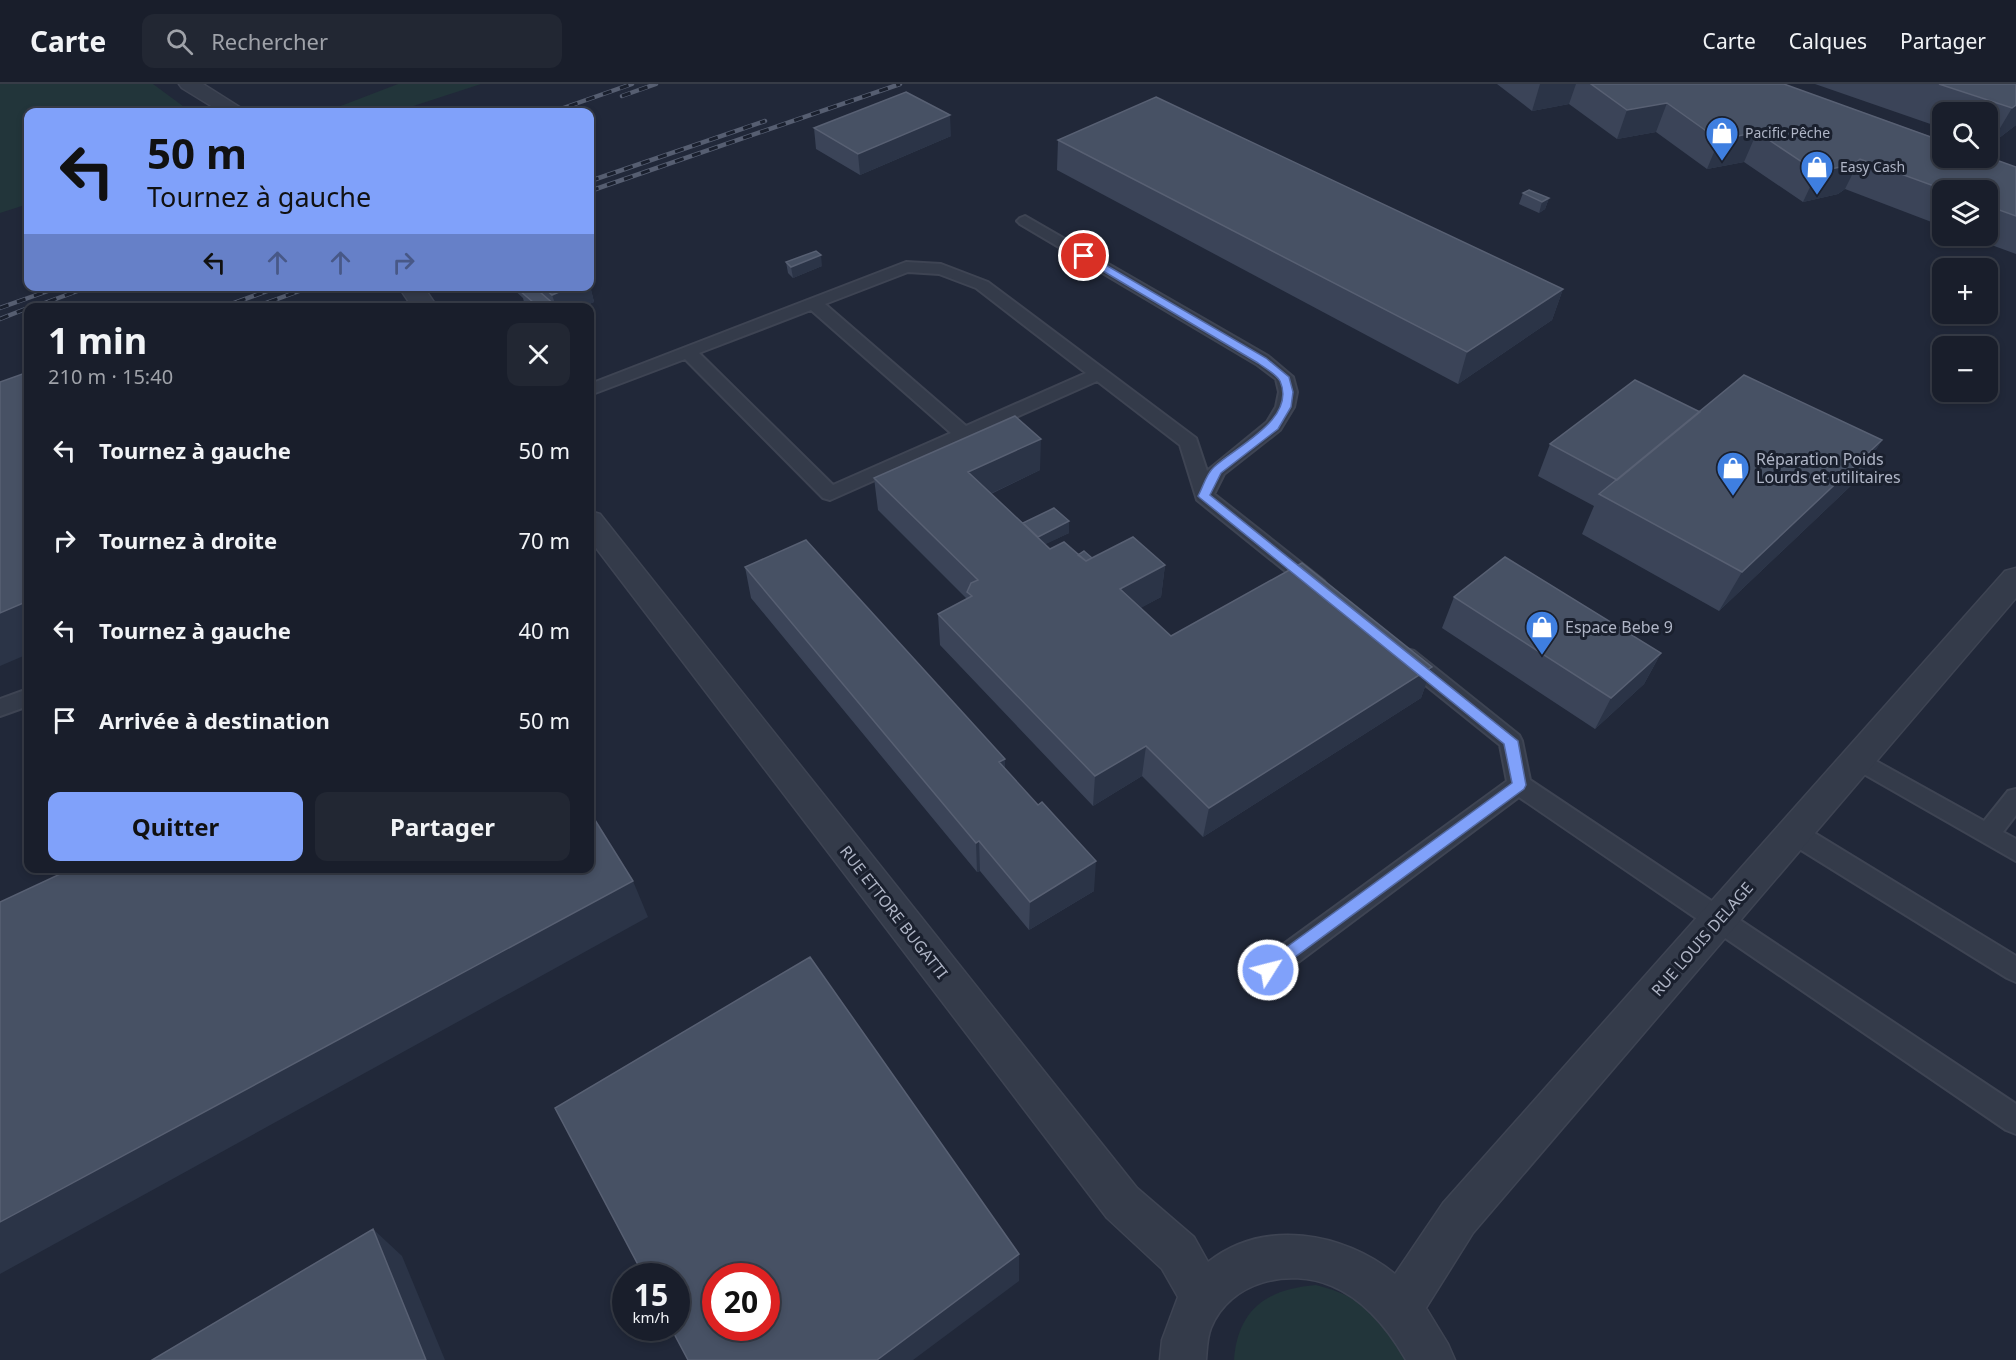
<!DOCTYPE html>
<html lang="fr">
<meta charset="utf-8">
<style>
body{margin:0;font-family:"Noto Sans",sans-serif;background:#222733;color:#f1f3f6;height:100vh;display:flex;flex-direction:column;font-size:22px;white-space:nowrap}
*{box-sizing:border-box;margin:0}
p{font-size:20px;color:#9fa2a9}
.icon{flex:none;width:33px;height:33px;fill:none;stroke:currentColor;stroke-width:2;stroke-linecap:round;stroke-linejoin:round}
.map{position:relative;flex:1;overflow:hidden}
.drawer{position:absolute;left:24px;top:219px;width:570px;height:570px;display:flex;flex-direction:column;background:#191e2b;border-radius:12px;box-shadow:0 3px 9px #0003,0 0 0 2px #373c47}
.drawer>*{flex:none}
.top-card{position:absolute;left:24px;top:24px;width:570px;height:183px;border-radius:12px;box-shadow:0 3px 9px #0003,0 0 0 2px #373c47;background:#80a1fa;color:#111;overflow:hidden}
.fabs{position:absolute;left:1932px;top:18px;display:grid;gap:12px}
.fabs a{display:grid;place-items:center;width:66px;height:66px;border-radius:12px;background:#191e2b;box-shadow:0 3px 9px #0003,0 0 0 2px #373c47;font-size:30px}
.speed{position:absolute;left:612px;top:1179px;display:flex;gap:12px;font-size:30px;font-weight:700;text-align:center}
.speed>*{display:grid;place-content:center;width:78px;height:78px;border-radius:50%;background:#191e2b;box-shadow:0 3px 9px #0003,0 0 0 2px #373c47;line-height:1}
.speed small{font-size:15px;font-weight:400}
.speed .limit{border:9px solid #d22;background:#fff;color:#111}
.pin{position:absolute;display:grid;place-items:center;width:51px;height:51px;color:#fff;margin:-26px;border:3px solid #fff;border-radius:50%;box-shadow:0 2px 6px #0007}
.me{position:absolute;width:66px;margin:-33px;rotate:54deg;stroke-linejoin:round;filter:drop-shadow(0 0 4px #0008)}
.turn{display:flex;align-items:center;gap:21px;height:126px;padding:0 24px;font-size:27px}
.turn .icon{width:78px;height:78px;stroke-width:2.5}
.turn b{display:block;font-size:42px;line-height:51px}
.lanes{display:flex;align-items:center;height:57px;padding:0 24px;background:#0003;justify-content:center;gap:30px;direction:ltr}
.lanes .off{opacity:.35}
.round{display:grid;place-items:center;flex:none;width:63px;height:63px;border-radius:12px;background:#222733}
.head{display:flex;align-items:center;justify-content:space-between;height:102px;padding:0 24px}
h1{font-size:36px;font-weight:700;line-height:45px}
.action{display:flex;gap:12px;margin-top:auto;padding:12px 24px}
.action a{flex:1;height:69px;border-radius:12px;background:#80a1fa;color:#111;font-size:24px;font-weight:700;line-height:69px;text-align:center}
.action a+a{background:#222733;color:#f1f3f6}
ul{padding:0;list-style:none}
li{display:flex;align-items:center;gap:18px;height:90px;padding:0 24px}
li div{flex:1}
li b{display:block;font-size:22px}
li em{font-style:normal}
header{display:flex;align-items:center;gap:36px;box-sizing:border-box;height:84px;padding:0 30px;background:#191e2b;border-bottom:2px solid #373c47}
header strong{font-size:28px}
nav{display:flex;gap:33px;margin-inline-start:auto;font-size:21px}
.search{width:420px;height:54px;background:#222733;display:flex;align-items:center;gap:15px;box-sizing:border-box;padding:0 21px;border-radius:12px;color:#9fa2a9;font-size:22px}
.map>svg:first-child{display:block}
</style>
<header>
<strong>Carte</strong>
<div class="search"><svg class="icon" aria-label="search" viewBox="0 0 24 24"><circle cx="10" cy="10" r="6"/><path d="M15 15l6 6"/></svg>Rechercher</div>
<nav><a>Carte</a><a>Calques</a><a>Partager</a></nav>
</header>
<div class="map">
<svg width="2016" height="1276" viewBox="0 0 2016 1276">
<rect width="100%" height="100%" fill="#212839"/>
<!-- green -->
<path fill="#22353a" d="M0,0H153L191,28H28V120L0,129Z
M398,0H481L395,28H325Z
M1316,1201C1365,1214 1383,1231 1405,1276H1234C1238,1224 1268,1205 1316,1201Z"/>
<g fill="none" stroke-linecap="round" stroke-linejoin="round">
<!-- lane casing -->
<g stroke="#3e4453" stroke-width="4">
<path id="lane" d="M1025,132L1268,272L1293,293L1297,308L1294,323L1280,346L1224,390L1214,410L1324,497L1327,502L1324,507L1317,509L1310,507L1197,416L1180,361L1097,297L830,416L823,414L685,275L590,311V300L906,178L941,180L988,198L1196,354L1207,387L1267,338L1276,323L1279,308L1276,295L1256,280L1020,140L1017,137L1020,134ZM908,188L939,190L976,204L1086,289L966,342L825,220ZM811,226L951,349L833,401L699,269Z
M1406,565L1414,567L1519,651L1522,657L1530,696L2016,1020V1050L2006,1046L1519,713L1277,894L1268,898L1259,894L1255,886L1259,878L1507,697L1500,661L1398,579L1395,573L1398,567Z
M28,605V622L0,632V615Z
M1858,667L1984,737L2008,707L2016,705V731L2003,748L2016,755V777L1850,682L1846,676L1850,670Z
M1794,739L1803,742L2016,872V898L2007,894L1785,756L1782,749L1785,742Z"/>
</g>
<!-- street casing -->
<g stroke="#3e4453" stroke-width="3">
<path id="street" d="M179,0H203L241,24L244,28H221L182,4Z
M398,202H423L438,224H413Z
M590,427L600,430L1137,1104L1194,1153L1208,1178C1264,1134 1343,1148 1395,1190L1443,1119L2005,487L2016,484V514L1473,1149L1426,1224L1448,1260L1455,1276H1406C1389,1246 1365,1216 1332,1202C1289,1184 1230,1197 1211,1244C1207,1254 1207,1265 1206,1276H1160L1162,1256L1178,1213L1162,1185L1107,1134L590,456Z"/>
</g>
<!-- lane -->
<use href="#lane" fill="#343b4a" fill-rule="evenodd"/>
<!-- street -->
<use href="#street" fill="#343b4a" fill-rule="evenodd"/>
<!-- rail casing -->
<g stroke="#565e71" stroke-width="4.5">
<path id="rail" d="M622,12L656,0
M552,28L632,0
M590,97L765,37
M590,107L900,0
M0,224L62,202
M31,224L91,202
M220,224L281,202
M252,224L313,202
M0,235L28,224"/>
</g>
<!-- rail -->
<use href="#rail" stroke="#1a202e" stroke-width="3" stroke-dasharray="9" stroke-linecap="butt"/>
</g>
<!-- wall -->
<path fill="#3b4458" d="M1497,0H1784L2016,83V170L1967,152H1988V106H1942V142L1845,105L1838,110L1803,118L1744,78L1707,85L1656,48L1617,55L1569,20L1532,27Z
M1815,0H2016V41L1990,61L1988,60V28H1942V44Z
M814,44L951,52L860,91L816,65Z
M1058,56L1563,205L1552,236L1458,300L1057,86Z
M1523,109L1549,114L1545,125L1539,129L1519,120Z
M786,178L822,182L793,194L788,189Z
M510,202H590L594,218L580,224H531L524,218L523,214Z
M1700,328L1882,356L1857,396L1719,527L1582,450L1594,422L1538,392L1550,360Z
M1040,386L991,410L1023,439L1069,449L1045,460L1050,465L1092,474L1165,481L1161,513L1140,524L1171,552L1432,583L1421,614L1203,753L1142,692L1093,722L940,561L938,530L967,515L878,426L874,394Z
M745,483L1005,675V685L1094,807L1029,846L980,787L977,788L751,514Z
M1454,513L1661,569L1644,600L1595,645L1442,544Z"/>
<!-- shaded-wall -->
<path fill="#2b3447" d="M1540,0H1576L1569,20L1532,27Z
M1667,19L1656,48L1617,55L1627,26Z
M2016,21V41L1990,61L2012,24Z
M950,31L951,52L860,91L858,70Z
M1757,48L1744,78L1707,85L1719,56Z
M1860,75L1845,105L1838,110L1803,118L1817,88Z
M1549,114L1545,125L1539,129L1542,118Z
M821,171L822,182L793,194L791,183Z
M590,201L594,218L580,224H551L556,222L552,211L573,202H590Z
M1563,205L1552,236L1458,300L1467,268Z
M1041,355L1040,386L969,420L968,388Z
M1882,356L1857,396L1719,527L1742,488Z
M1069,437V449L1023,471V460Z
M1165,481L1161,513L1117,537L1120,505Z
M28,517V570L0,582V529Z
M1661,569L1644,600L1595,645L1611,614Z
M1432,583L1421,614L1203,753L1209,724Z
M1146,662L1142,692L1093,722L1095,692Z
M1005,675V705L999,678Z
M979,757L980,787L977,788L976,759Z
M1096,777L1094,807L1029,846L1030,818Z
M633,797L648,833L0,1190V1138Z
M373,1145L402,1172L445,1276H426Z
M1019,1170V1197L913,1276H877Z"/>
<!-- building -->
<path fill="#475164" stroke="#586073" stroke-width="1.5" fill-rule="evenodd" d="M1591,0H1784L1942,57V74H1988V73L2016,83V132L1988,122V106H1945L1860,75L1854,80L1817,88L1757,48L1719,56L1667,19L1627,26Z
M1939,0H2016V21L2012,24Z
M906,8L950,31L858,70L814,44Z
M1156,13L1563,205L1467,268L1058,56Z
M1529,106L1549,114L1542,118L1523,109Z
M816,167L821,171L791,183L786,178Z
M530,202H533L556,222L551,224H540L520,207Z
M542,202H573L552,211Z
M228,220L231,224H217Z
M28,288V517L0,529V298Z
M1744,291L1882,356L1742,488L1599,410Z
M1635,296L1700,328L1617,396L1550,360Z
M1015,332L1041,355L968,388L1050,465L1064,458L1086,477L1133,453L1165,481L1120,505L1171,552L1302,479L1432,583L1209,724L1146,662L1095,692L938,530L972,512L967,508L971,499L978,496L874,394Z
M1054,424L1069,437L1038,453L1023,439Z
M806,456L1005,675L999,678L1038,721L1042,718L1096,777L1030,818L979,757L976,759L745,483Z
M1084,467L1092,474L1086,477L1078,471Z
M1505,473L1661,569L1611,614L1454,513Z
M590,728L633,797L0,1138V818L73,784H590Z
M810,873L1019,1170L877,1276H688L671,1244H676V1192H644L555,1024ZM716,1192H766V1244H716Z
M373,1145L426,1276H152Z"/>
<!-- route -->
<path fill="#80a1fa" stroke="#5369a2" stroke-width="1.5" d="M1081,170H1087L1266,274L1289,293L1293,308L1291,323L1278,345L1221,389L1210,411L1518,657L1526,701L1524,705L1268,893L1262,891L1260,886L1262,881L1512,699L1504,660L1200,414L1198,412C1203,403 1206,390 1214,383C1235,363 1297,335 1280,297C1276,290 1265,284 1258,279L1081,174Z"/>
<!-- icons -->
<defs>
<g id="shop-pin" transform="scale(1.725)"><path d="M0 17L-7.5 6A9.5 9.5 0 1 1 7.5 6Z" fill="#3f7fe0" stroke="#1a202e"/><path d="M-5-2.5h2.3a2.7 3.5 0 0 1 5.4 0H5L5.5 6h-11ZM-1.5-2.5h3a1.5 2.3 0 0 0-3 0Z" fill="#fff"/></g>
</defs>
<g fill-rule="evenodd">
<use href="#shop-pin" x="1722" y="49"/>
<use href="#shop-pin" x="1817" y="83"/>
<use href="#shop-pin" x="1733" y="384"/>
<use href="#shop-pin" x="1542" y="543"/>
</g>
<g text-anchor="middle" stroke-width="6" stroke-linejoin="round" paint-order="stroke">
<!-- far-poi labels -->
<g font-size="14" fill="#afb5c6" stroke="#1a202e" text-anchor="start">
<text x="1745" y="54">Pacific Pêche</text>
<text x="1840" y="88">Easy Cash</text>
</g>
<!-- poi labels -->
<g font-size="16" fill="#afb5c6" stroke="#1a202e" text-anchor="start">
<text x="1756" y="381">Réparation Poids<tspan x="1756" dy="18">Lourds et utilitaires</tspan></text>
<text x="1565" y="549">Espace Bebe 9</text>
</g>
<!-- street labels -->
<g font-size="16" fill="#afb5c6" stroke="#1a202e">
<text transform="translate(894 828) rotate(52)" y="6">RUE ETTORE BUGATTI</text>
<text transform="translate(1702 855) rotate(-49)" y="6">RUE LOUIS DELAGE</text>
</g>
</g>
</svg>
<div class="fabs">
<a><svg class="icon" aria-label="search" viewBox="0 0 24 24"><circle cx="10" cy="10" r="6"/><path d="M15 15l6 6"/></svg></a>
<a><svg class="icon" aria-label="layers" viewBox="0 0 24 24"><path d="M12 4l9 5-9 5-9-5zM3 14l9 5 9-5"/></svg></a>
<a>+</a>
<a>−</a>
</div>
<div class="speed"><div>15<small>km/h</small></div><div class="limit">20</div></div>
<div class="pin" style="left:1084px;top:172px;background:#d93025"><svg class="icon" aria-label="arrive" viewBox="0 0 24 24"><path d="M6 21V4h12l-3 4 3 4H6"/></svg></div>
<svg class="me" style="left:1268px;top:886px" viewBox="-20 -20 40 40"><circle r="17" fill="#80a1fa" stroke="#fff" stroke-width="3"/><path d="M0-11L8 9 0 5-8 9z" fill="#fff"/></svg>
<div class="top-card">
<div class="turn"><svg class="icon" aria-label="left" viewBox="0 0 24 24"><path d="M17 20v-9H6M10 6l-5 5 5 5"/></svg><div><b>50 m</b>Tournez à gauche</div></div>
<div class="lanes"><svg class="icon" aria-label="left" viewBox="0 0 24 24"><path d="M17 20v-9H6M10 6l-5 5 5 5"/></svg><svg class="icon off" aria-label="ahead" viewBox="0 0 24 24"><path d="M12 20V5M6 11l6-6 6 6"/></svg><svg class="icon off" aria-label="ahead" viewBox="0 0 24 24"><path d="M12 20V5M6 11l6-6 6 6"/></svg><svg class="icon off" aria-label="right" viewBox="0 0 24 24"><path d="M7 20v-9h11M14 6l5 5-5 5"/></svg></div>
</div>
<section class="drawer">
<div class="head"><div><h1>1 min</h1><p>210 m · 15:40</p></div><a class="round"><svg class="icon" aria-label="close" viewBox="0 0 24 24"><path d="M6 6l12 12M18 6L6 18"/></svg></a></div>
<ul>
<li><svg class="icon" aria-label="left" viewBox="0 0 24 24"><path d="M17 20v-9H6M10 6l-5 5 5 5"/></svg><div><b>Tournez à gauche</b></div><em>50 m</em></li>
<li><svg class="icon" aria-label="right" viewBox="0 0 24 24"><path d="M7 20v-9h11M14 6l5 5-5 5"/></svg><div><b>Tournez à droite</b></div><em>70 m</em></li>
<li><svg class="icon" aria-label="left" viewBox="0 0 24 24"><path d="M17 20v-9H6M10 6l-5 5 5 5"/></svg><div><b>Tournez à gauche</b></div><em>40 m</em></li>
<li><svg class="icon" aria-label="arrive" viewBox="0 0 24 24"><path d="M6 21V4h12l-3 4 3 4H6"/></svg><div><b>Arrivée à destination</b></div><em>50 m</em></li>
</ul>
<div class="action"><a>Quitter</a><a>Partager</a></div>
</section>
</div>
